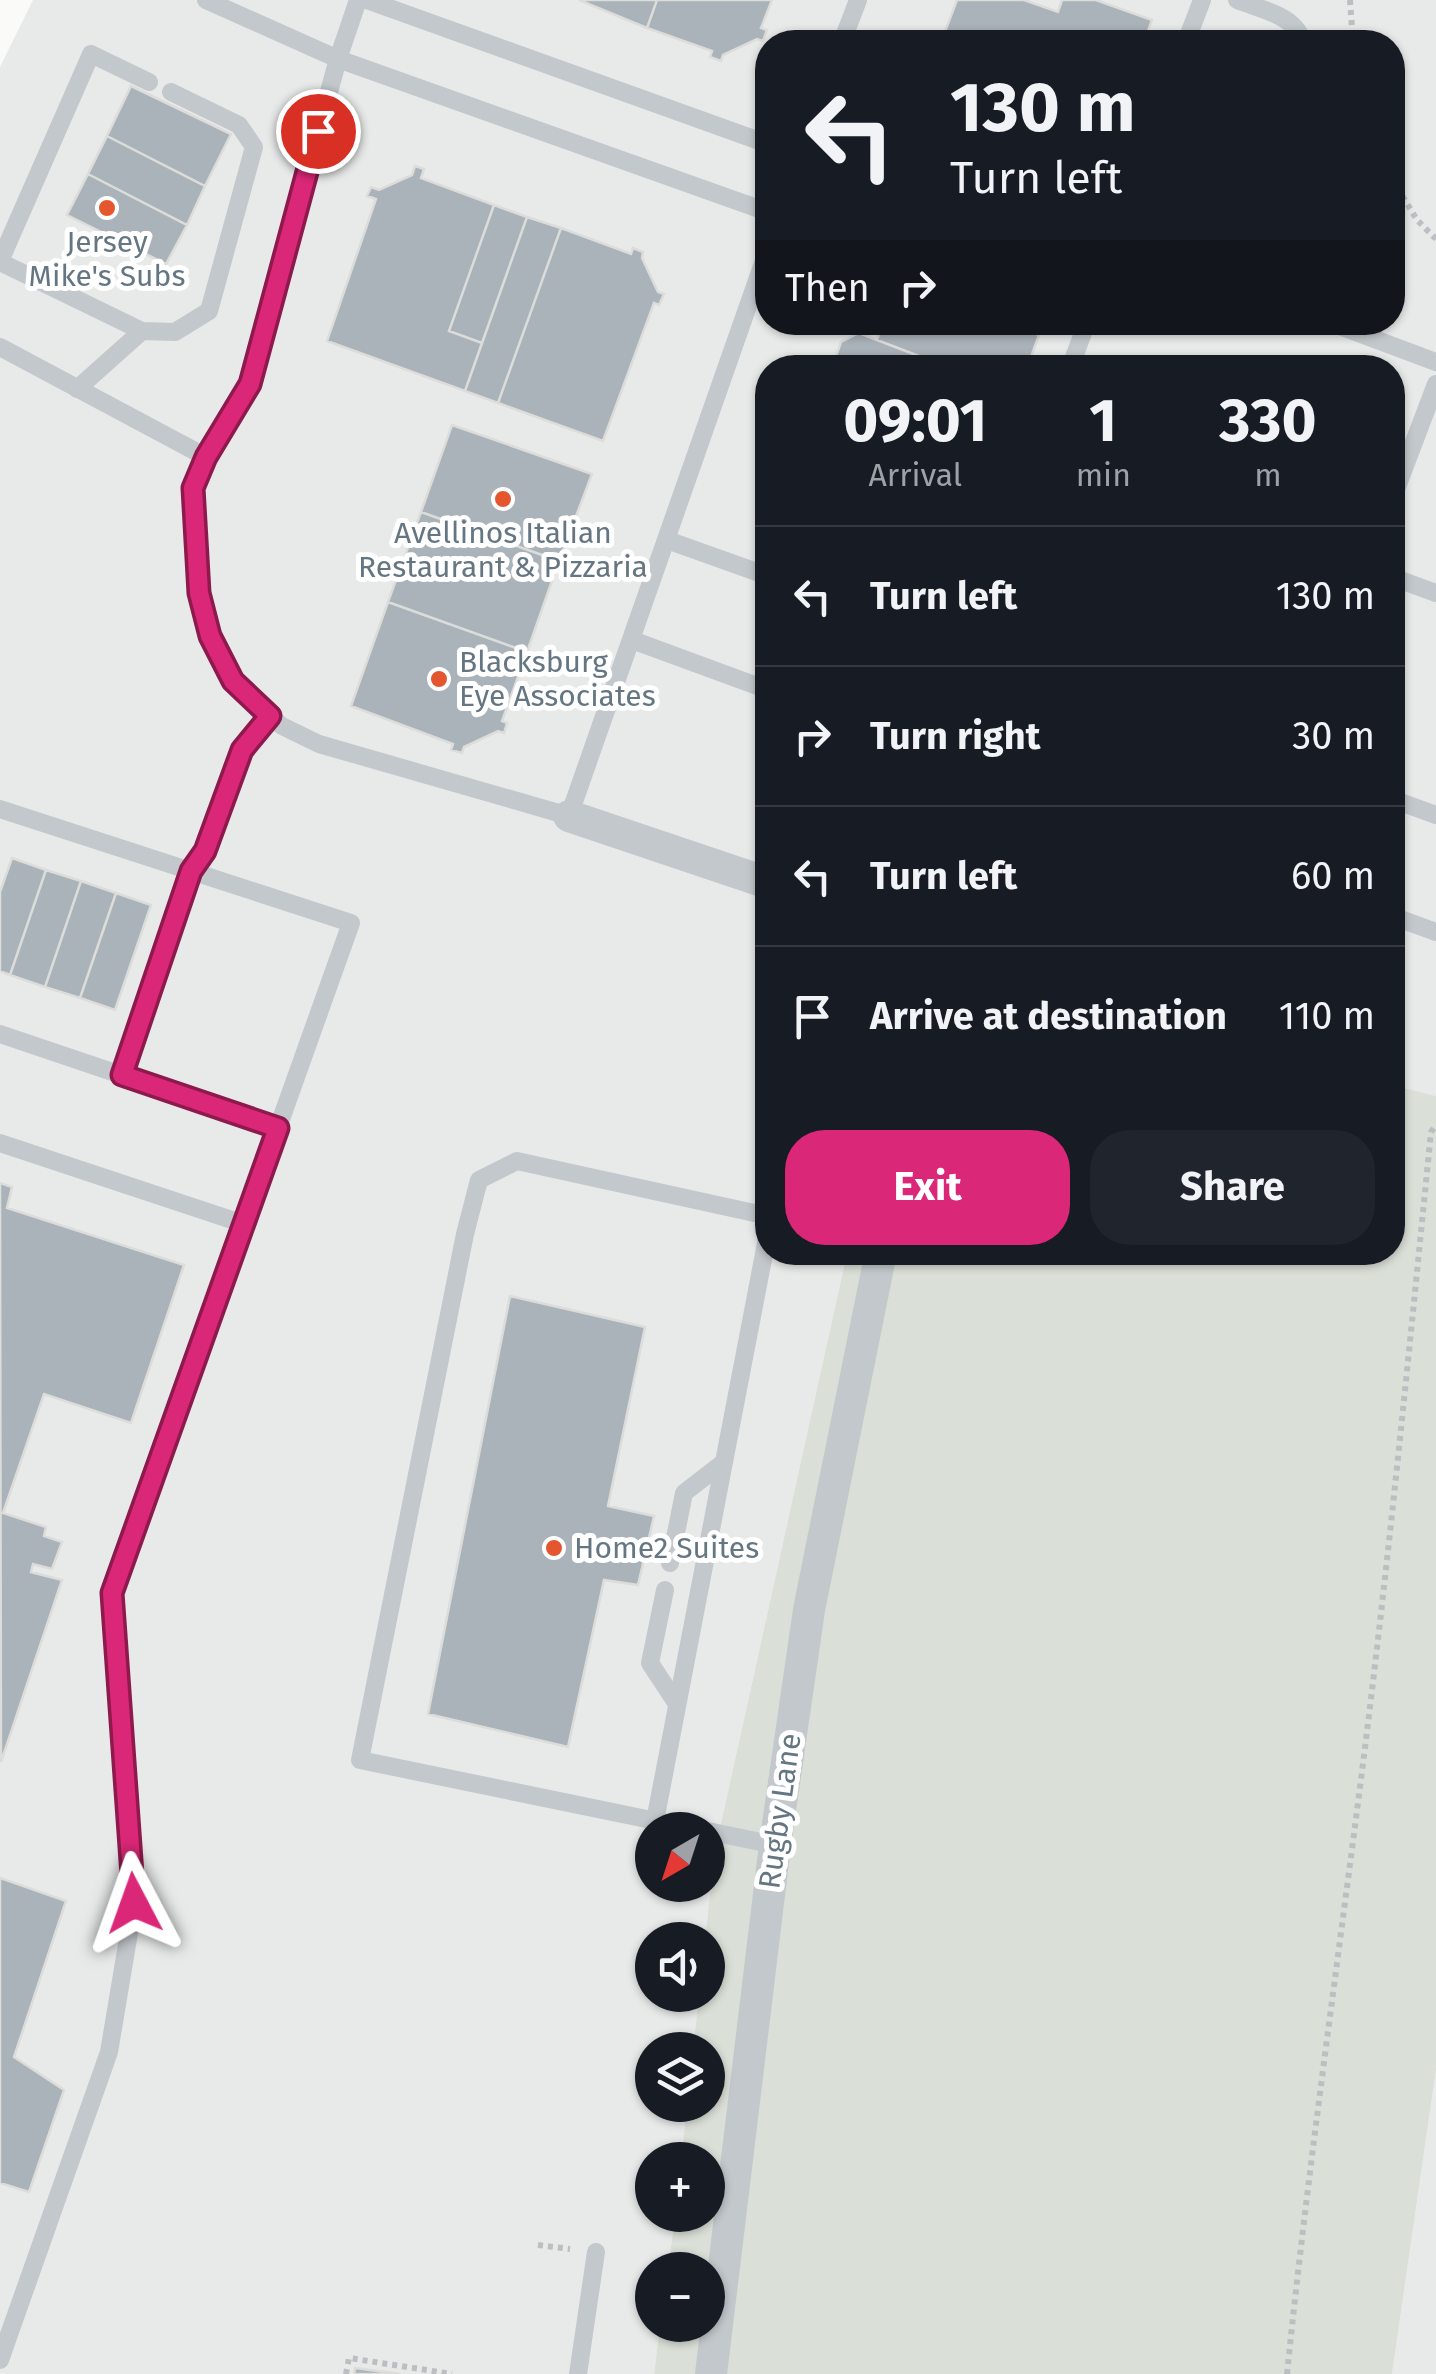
<!DOCTYPE html>
<meta charset="utf-8">
<style>
body{margin:0;font-family:"Fira Sans",sans-serif;background:#20242c;color:#f1f3f6;height:100vh;display:flex;flex-direction:column;font-size:38px;white-space:nowrap}
*{box-sizing:border-box;margin:0}
p{font-size:32px;color:#9ea1a6}
.icon{flex:none;width:55px;height:55px;fill:none;stroke:currentColor;stroke-width:2;stroke-linecap:round;stroke-linejoin:round}
.map{position:relative;flex:1;overflow:hidden}
.panel{position:absolute;left:755px;top:355px;width:650px;height:910px;display:flex;flex-direction:column;background:#171b24;border-radius:40px;box-shadow:0 2px 8px #0004}
.panel>*{flex:none}
.banner{position:absolute;left:755px;top:30px;width:650px;height:305px;border-radius:40px;box-shadow:0 2px 8px #0004;background:#171b24;color:#f1f3f6;overflow:hidden}
.needle{width:65px;rotate:219deg}
.controls{position:absolute;left:635px;top:1812px;display:grid;gap:20px}
.controls a{display:grid;place-items:center;width:90px;height:90px;border-radius:50%;background:#171b24;box-shadow:0 2px 8px #0004;font-size:50px}
.pin{position:absolute;display:grid;place-items:center;width:85px;height:85px;color:#fff;margin:-42px;border:5px solid #fff;border-radius:50%;box-shadow:0 2px 10px #0007}
.me{position:absolute;width:110px;margin:-55px;rotate:356deg;stroke-linejoin:round;filter:drop-shadow(0 0 8px #0008)}
.turn{display:flex;align-items:center;gap:35px;height:210px;padding:0 30px;font-size:45px}
.turn .icon{width:130px;height:130px;stroke-width:2.5}
.turn b{display:block;font-size:70px;line-height:85px}
.then{display:flex;align-items:center;height:95px;padding:0 30px;background:#0003;gap:20px;font-size:38px}
.eta{display:flex;justify-content:space-evenly;align-items:center;height:170px;text-align:center}
.eta b{font-size:60px;font-weight:700;line-height:70px}
.primary-button{display:flex;gap:20px;margin-top:auto;padding:20px 30px}
.primary-button a{flex:1;height:115px;border-radius:40px;background:#db2777;color:#fff;font-size:40px;font-weight:700;line-height:115px;text-align:center}
.primary-button a+a{background:#20242c;color:#f1f3f6}
ul{padding:0;list-style:none}
li{display:flex;align-items:center;gap:30px;height:140px;padding:0 30px;border-top:2px solid #363941}
li div{flex:1}
li b{display:block;font-size:38px}
li em{font-style:normal}
.map>svg:first-child{display:block}
</style>
<div class="map">
<svg width="1436" height="2374" viewBox="0 0 1436 2374">
<rect width="100%" height="100%" fill="#fafaf8"/>
<!-- built -->
<path fill="#e8e9e9" fill-rule="evenodd" d="M33,0H1436V1096L1393,1085L1392,368H768V1252L847,1253L714,1855L705,1940H652V1995H699L693,2050H652V2105H687L681,2160H652V2215H675L668,2270H652V2325H660L654,2374H0V67ZM768,42H1392V322H768ZM652,1830H708V1885H652Z
M1436,2070V2374H1392Z"/>
<!-- green -->
<path fill="#dadfd7" d="M1393,1085L1436,1096V2070L1392,2374H654L660,2325H708V2270H668L675,2215H708V2160H681L687,2105H708V2050H693L699,1995H708L705,1940L714,1855L847,1253L1392,1252Z"/>
<!-- building -->
<path fill="#aab3b9" stroke="#dcdcda" stroke-width="2.5" d="M579,0H657L647,28Z
M657,0H772L761,28L767,30L763,41L757,39L723,55L721,61L710,57L712,51L647,28Z
M957,0H1024L1058,12L1062,0H1096L1152,20L1144,42H941Z
M131,86L231,134L205,186L107,136Z
M107,136L205,186L187,225L88,174Z
M415,166L424,169L421,178L494,205L449,331L482,343L465,391L327,341L376,199L367,196L371,187L379,190L412,175Z
M88,174L187,225L166,264L67,215Z
M494,205L527,217L482,343L449,331Z
M527,217L561,228L498,403L465,391Z
M561,228L631,254L633,248L643,252L642,258L658,292L664,294L659,305L654,303L603,441L498,403Z
M883,322H1005L1039,335L1027,368H950L877,340Z
M1005,322H1043L1039,335Z
M859,333L877,340L950,368H832L841,342Z
M452,425L592,474L559,561L421,512Z
M421,512L559,561L527,652L388,602Z
M388,602L527,652L502,721L507,723L504,733L498,731L464,747L462,753L451,750L453,744L351,706Z
M12,858L46,870L10,975L0,971V892Z
M46,870L81,881L45,987L10,975Z
M81,881L116,893L80,998L45,987Z
M116,893L151,905L115,1010L80,998Z
M0,1183L12,1187L7,1208L184,1265L131,1423L44,1394L3,1513L46,1527L44,1536L62,1542L52,1569L33,1564L31,1572L62,1580L1,1762Z
M510,1296L645,1327L608,1506L654,1516L638,1585L604,1580L568,1747L428,1714Z
M0,1878L66,1901L14,2057L64,2090L29,2192L0,2183Z
M355,2368L400,2374H354Z"/>
<g fill="none" stroke-linecap="round" stroke-linejoin="round">
<!-- path -->
<path stroke="#bbbfc2" stroke-width="6" stroke-dasharray="5 5" stroke-linecap="butt" d="M1350,0L1353,42
M1392,179L1417,220L1436,239
M538,2245L570,2249
M346,2374L349,2358L452,2374
M1287,2374C1307,2178 1335,1983 1360,1787C1388,1569 1409,1351 1431,1132L1436,1125"/>
<!-- service -->
<path stroke="#c3c8cc" stroke-width="18" d="M206,0L338,59L768,212
M358,0L338,59L249,383L206,457L193,488L199,593L210,636L233,681L258,707L282,726L319,744L569,816L768,249
M367,0L768,144
M1237,0C1262,10 1295,15 1303,42
M842,42L858,0
M1186,42L1202,0
M0,261L91,54L149,82
M0,262L142,331L175,332L209,311L254,147L239,125L171,92
M1329,322L1436,362
M0,347L206,457
M1070,368L1087,322
M77,389L142,331
M1392,500L1436,384
M667,540L768,576
M1392,577L1436,593
M632,640L768,690
M1392,799L1436,815
M0,809L351,923L112,1593L134,1903L109,2052L0,2360
M1392,916L1436,932
M0,1034L278,1128
M122,1075L191,871L205,851L242,750L270,716
M0,1143L244,1224
M670,1563L684,1493L724,1462
M665,1590L650,1663L677,1704
M655,1821L768,1233
M700,1830L360,1760L465,1234L479,1180L517,1161L768,1216
M708,1831L775,1845
M578,2374L596,2252"/>
<!-- minor -->
<path stroke="#c3c8cc" stroke-width="32" d="M569,816L768,883
M711,2374L775,1845L809,1610L881,1252"/>
</g>
<g fill="none" stroke-linecap="round" stroke-linejoin="round">
<!-- route casing -->
<g stroke="#8e194d" stroke-width="25">
<path id="route" d="M134,1903L112,1593L278,1128L122,1075L191,871L205,851L242,750L270,716L233,681L210,636L199,593L193,488L206,457L250,384L318,131"/>
</g>
<!-- route -->
<use href="#route" stroke="#db2777" stroke-width="18"/>
</g>
<!-- markers -->
<g fill="#e4572e" stroke="#fff" stroke-width="4">
<circle cx="107" cy="208" r="10"/>
<circle cx="503" cy="499" r="10"/>
<circle cx="439" cy="679" r="10"/>
<circle cx="554" cy="1548" r="10"/>
</g>
<g text-anchor="middle" stroke-width="10" stroke-linejoin="round" paint-order="stroke">
<!-- poi labels -->
<g font-size="30" fill="#657683" stroke="#fff">
<text x="107" y="252">Jersey<tspan x="107" dy="34">Mike's Subs</tspan></text>
<text x="503" y="543">Avellinos Italian<tspan x="503" dy="34">Restaurant &amp; Pizzaria</tspan></text>
<text x="459" y="672" text-anchor="start">Blacksburg<tspan x="459" dy="34">Eye Associates</tspan></text>
<text x="574" y="1558" text-anchor="start">Home2 Suites</text>
</g>
<!-- street labels -->
<g font-size="30" fill="#657683" stroke="#fff">
<text transform="translate(780 1811) rotate(-82)" y="10">Rugby Lane</text>
</g>
</g>
</svg>
<div class="controls">
<a><svg class="needle" viewBox="-14 -14 28 28"><path d="M0-13l5 13h-10z" fill="#e53935"/><path d="M0 13l5-13h-10z" fill="#9ea1a6"/></svg></a>
<a><svg class="icon" aria-label="sound" viewBox="0 0 24 24"><path d="M4 9h4l5-4v14l-5-4H4zM17 9q2 3 0 6"/></svg></a>
<a><svg class="icon" aria-label="layers" viewBox="0 0 24 24"><path d="M12 4l9 5-9 5-9-5zM3 14l9 5 9-5"/></svg></a>
<a>+</a>
<a>−</a>
</div>
<div class="pin" style="left:318px;top:131px;background:#d93025"><svg class="icon" aria-label="arrive" viewBox="0 0 24 24"><path d="M6 21V4h12l-3 4 3 4H6"/></svg></div>
<svg class="me" style="left:134px;top:1903px" viewBox="-20 -20 40 40"><path d="M0-17L14 15 0 8-14 15z" fill="#db2777" stroke="#fff" stroke-width="4"/></svg>
<div class="banner">
<div class="turn"><svg class="icon" aria-label="left" viewBox="0 0 24 24"><path d="M17 20v-9H6M10 6l-5 5 5 5"/></svg><div><b>130 m</b>Turn left</div></div>
<div class="then">Then<svg class="icon" aria-label="right" viewBox="0 0 24 24"><path d="M7 20v-9h11M14 6l5 5-5 5"/></svg></div>
</div>
<section class="panel">
<div class="eta">
<div><b>09:01</b><p>Arrival</p></div>
<div><b>1</b><p>min</p></div>
<div><b>330</b><p>m</p></div>
</div>
<ul>
<li><svg class="icon" aria-label="left" viewBox="0 0 24 24"><path d="M17 20v-9H6M10 6l-5 5 5 5"/></svg><div><b>Turn left</b></div><em>130 m</em></li>
<li><svg class="icon" aria-label="right" viewBox="0 0 24 24"><path d="M7 20v-9h11M14 6l5 5-5 5"/></svg><div><b>Turn right</b></div><em>30 m</em></li>
<li><svg class="icon" aria-label="left" viewBox="0 0 24 24"><path d="M17 20v-9H6M10 6l-5 5 5 5"/></svg><div><b>Turn left</b></div><em>60 m</em></li>
<li><svg class="icon" aria-label="arrive" viewBox="0 0 24 24"><path d="M6 21V4h12l-3 4 3 4H6"/></svg><div><b>Arrive at destination</b></div><em>110 m</em></li>
</ul>
<div class="primary-button"><a>Exit</a><a>Share</a></div>
</section>
</div>
